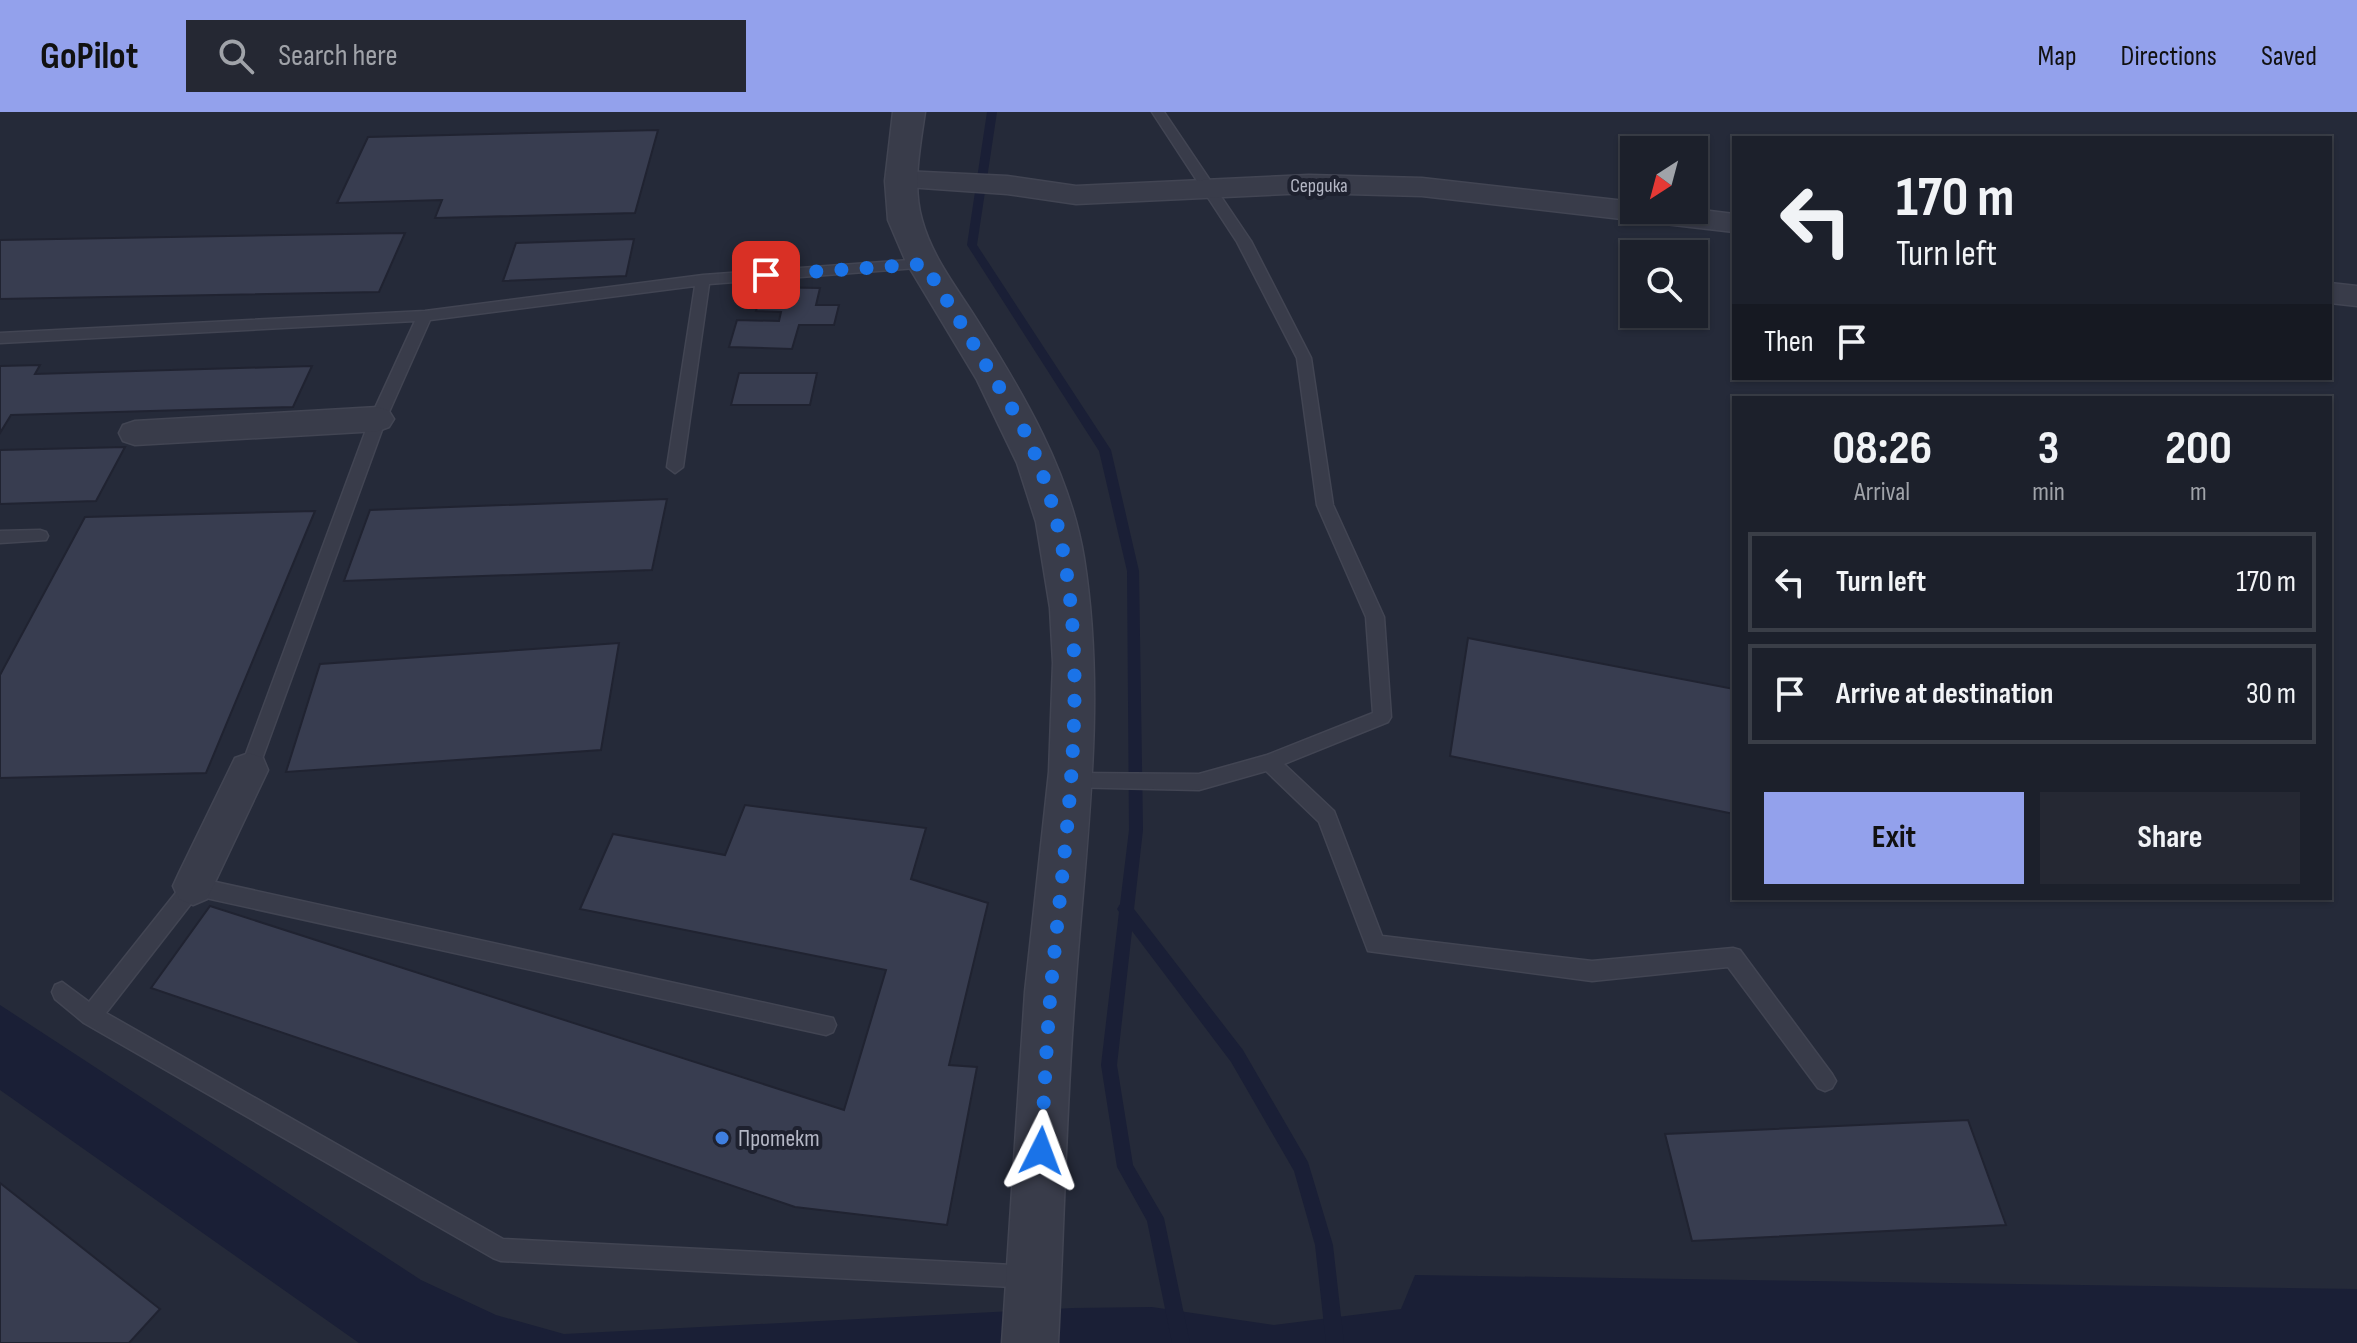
<!DOCTYPE html>
<meta charset="utf-8">
<style>
body{margin:0;font-family:"Sofia Sans Condensed",sans-serif;background:#252833;color:#f1f3f6;height:100vh;display:flex;flex-direction:column;font-size:30px;white-space:nowrap}
*{box-sizing:border-box;margin:0}
p{font-size:26px;color:#a0a3a9}
.icon{flex:none;width:44px;height:44px;fill:none;stroke:currentColor;stroke-width:2;stroke-linecap:round;stroke-linejoin:round}
.map{position:relative;flex:1;overflow:hidden}
.details{position:absolute;left:1732px;top:284px;width:600px;height:504px;display:flex;flex-direction:column;background:#1c202b;border-radius:0px;box-shadow:0 2px 6px #0004,0 0 0 2px #3a3e47}
.details>*{flex:none}
.hud{position:absolute;left:1732px;top:24px;width:600px;height:244px;border-radius:0px;box-shadow:0 2px 6px #0004,0 0 0 2px #3a3e47;background:#1c202b;color:#f1f3f6;overflow:hidden}
.needle{width:52px;rotate:216deg}
.fabs{position:absolute;left:1620px;top:24px;display:grid;gap:16px}
.fabs a{display:grid;place-items:center;width:88px;height:88px;border-radius:0px;background:#1c202b;box-shadow:0 2px 6px #0004,0 0 0 2px #3a3e47;font-size:40px}
.pin{position:absolute;display:grid;place-items:center;width:68px;height:68px;color:#fff;margin:-34px;border-radius:16px;box-shadow:0 4px 12px #0006}
.me{position:absolute;width:88px;margin:-44px;rotate:3deg;stroke-linejoin:round;filter:drop-shadow(0 0 6px #0008)}
.turn{display:flex;align-items:center;gap:28px;height:168px;padding:0 32px;font-size:36px}
.turn .icon{width:104px;height:104px;stroke-width:2.5}
.turn b{display:block;font-size:56px;line-height:68px}
.then{display:flex;align-items:center;height:76px;padding:0 32px;background:#0003;gap:16px;font-size:30px}
.eta{display:flex;justify-content:space-evenly;align-items:center;height:136px;text-align:center}
.eta b{font-size:48px;font-weight:700;line-height:56px}
.button{display:flex;gap:16px;margin-top:auto;padding:16px 32px}
.button a{flex:1;height:92px;border-radius:0px;background:#93a1ec;color:#111;font-size:32px;font-weight:700;line-height:92px;text-align:center}
.button a+a{background:#252833;color:#f1f3f6}
ul{padding:0;list-style:none}
li{display:flex;align-items:center;gap:24px;height:100px;margin:0 16px 12px;padding:0 16px;border:4px solid #3a3e47;border-radius:0px}
li div{flex:1}
li b{display:block;font-size:30px}
li em{font-style:normal}
header{display:flex;align-items:center;gap:48px;box-sizing:border-box;height:112px;padding:0 40px;background:#93a1ec;color:#111}
header strong{font-size:38px}
nav{display:flex;gap:44px;margin-inline-start:auto;font-size:28px}
.search{width:560px;height:72px;background:#252833;display:flex;align-items:center;gap:20px;box-sizing:border-box;padding:0 28px;border-radius:0px;color:#a0a3a9;font-size:30px}
.map>svg:first-child{display:block}
</style>
<header>
<strong>GoPilot</strong>
<div class="search"><svg class="icon" aria-label="search" viewBox="0 0 24 24"><circle cx="10" cy="10" r="6"/><path d="M15 15l6 6"/></svg>Search here</div>
<nav><a>Map</a><a>Directions</a><a>Saved</a></nav>
</header>
<div class="map">
<svg width="2357" height="1231" viewBox="0 0 2357 1231">
<rect width="100%" height="100%" fill="#252a39"/>
<!-- water -->
<path fill="#1a1f36" d="M0,893L421,1168L496,1203L564,1222L1073,1196L1152,1195L1274,1213L1401,1197L1415,1163L2357,1177V1231H359L0,978Z"/>
<g fill="none" stroke-linecap="round" stroke-linejoin="round">
<!-- stream -->
<path fill="#1a1f36" fill-rule="evenodd" d="M987,0H997L977,133L1111,338L1139,459L1143,718L1134,797L1243,938L1308,1050L1333,1133L1344,1231H1326L1315,1133L1294,1059L1231,950L1132,819L1117,953L1133,1053L1164,1106L1190,1231H1172L1147,1109L1117,1055L1101,953L1119,800L1117,797L1120,792L1129,718L1127,459L1099,339L967,133Z"/>
</g>
<!-- building -->
<path fill="#383d50" stroke="#202331" stroke-width="2" d="M658,18L635,101L435,106L442,88L337,91L368,25Z
M405,121L379,180L0,187V128Z
M634,127L626,164L503,169L516,131Z
M763,175L820,176L816,193H839L834,213H799L792,237L729,235L737,208L779,209L781,200L756,199Z
M40,253L35,262L312,254L293,295L11,303L0,321V254Z
M739,261H817L810,293H731Z
M125,335L96,389L0,392V338Z
M667,387L652,458L344,469L370,398Z
M315,399L206,661L0,666V563L85,405Z
M1468,526L1734,577V702L1450,644Z
M619,531L601,638L286,660L320,552Z
M745,693L926,716L911,767L988,791L949,953L977,955L947,1113L795,1095L151,876L210,794L844,998L886,858L580,797L613,722L725,743Z
M1968,1008L2006,1113L1692,1129L1665,1022Z
M0,1071L160,1197L129,1231H0Z"/>
<g fill="none" stroke-linecap="round" stroke-linejoin="round">
<!-- service casing -->
<g stroke="#424553" stroke-width="3">
<path id="service" d="M1152,0H1164L1251,129L1311,246L1333,393L1384,505L1391,605L1388,610L1284,652L1334,699L1382,824L1592,849L1733,836L1740,838L1832,962L1836,969L1832,976L1825,979L1818,976L1728,855L1592,869L1368,839L1319,710L1266,659L1199,678L1063,675L1061,669L1063,663L1070,661L1199,662L1267,643L1373,601L1366,505L1317,393L1297,246L1237,130Z
M924,147L929,149V155L709,172L683,355L675,361L667,355L695,174L430,208L386,307L258,658L255,664L249,666L243,664L240,658L370,307L415,209L0,231V221L425,199L703,163Z
M40,418L46,420L48,424L46,428L0,431V419Z
M193,765L833,906L836,913L833,920L826,923L197,784L106,901L503,1127L1031,1154L1039,1157L1042,1165L1039,1173L1031,1176L501,1149L493,1146L84,911L55,887L52,880L55,873L62,870L89,890L186,768Z"/>
</g>
<!-- minor casing -->
<g stroke="#424553" stroke-width="3">
<path id="minor" d="M903,59L1007,64L1076,74L1309,63L1422,66L1634,90V98L1694,97L1734,102V120L1422,84L1309,81L1076,92L1007,82L893,74L889,68L893,62Z
M2330,171L2357,174V194L2330,191Z
M378,295L389,299L394,307L389,315L378,319L135,333L123,329L119,321L123,313L135,309Z
M249,641L263,646L268,658L207,787L193,793L179,787L173,774L179,761L235,646Z"/>
</g>
<!-- tertiary casing -->
<g stroke="#424553" stroke-width="3">
<path id="tertiary" d="M893,0H925C920,35 912,74 922,108C932,145 957,176 977,208C1023,281 1070,360 1084,446C1107,591 1085,734 1075,880C1066,996 1064,1114 1058,1231H1002L1025,880L1049,660L1053,551L1050,496L1036,410L1017,351L977,268L906,150L888,108L885,69Z"/>
</g>
<!-- service -->
<use href="#service" fill="#393c4a" fill-rule="evenodd"/>
<!-- minor -->
<use href="#minor" fill="#393c4a" fill-rule="evenodd"/>
<!-- tertiary -->
<use href="#tertiary" fill="#393c4a" fill-rule="evenodd"/>
</g>
<g fill="none" stroke-linecap="round" stroke-linejoin="round">
<!-- route -->
<path stroke="#1a73e8" stroke-width="14" stroke-dasharray="0 25.2" d="M766,163L924,152C947,188 969,224 990,260C1005,285 1021,309 1032,335C1100,496 1070,677 1054,845C1047,909 1045,974 1041,1039"/>
</g>
<!-- markers -->
<circle fill="#3f7fe0" stroke="#1e212f" stroke-width="3" cx="722" cy="1026" r="8"/>
<g text-anchor="middle" stroke-width="8" stroke-linejoin="round" paint-order="stroke">
<!-- far-street labels -->
<g font-size="20" fill="#b4b7c5" stroke="#1e212f">
<text x="1319" y="80">Сердика</text>
</g>
<!-- poi labels -->
<g font-size="24" fill="#b4b7c5" stroke="#1e212f" text-anchor="start">
<text x="738" y="1034">Протект</text>
</g>
</g>
</svg>
<div class="fabs">
<a><svg class="needle" viewBox="-14 -14 28 28"><path d="M0-13l5 13h-10z" fill="#e53935"/><path d="M0 13l5-13h-10z" fill="#a0a3a9"/></svg></a>
<a><svg class="icon" aria-label="search" viewBox="0 0 24 24"><circle cx="10" cy="10" r="6"/><path d="M15 15l6 6"/></svg></a>
</div>
<div class="pin" style="left:766px;top:163px;background:#d93025"><svg class="icon" aria-label="arrive" viewBox="0 0 24 24"><path d="M6 21V4h12l-3 4 3 4H6"/></svg></div>
<svg class="me" style="left:1041px;top:1039px" viewBox="-20 -20 40 40"><path d="M0-17L14 15 0 8-14 15z" fill="#1a73e8" stroke="#fff" stroke-width="4"/></svg>
<div class="hud">
<div class="turn"><svg class="icon" aria-label="left" viewBox="0 0 24 24"><path d="M17 20v-9H6M10 6l-5 5 5 5"/></svg><div><b>170 m</b>Turn left</div></div>
<div class="then">Then<svg class="icon" aria-label="arrive" viewBox="0 0 24 24"><path d="M6 21V4h12l-3 4 3 4H6"/></svg></div>
</div>
<section class="details">
<div class="eta">
<div><b>08:26</b><p>Arrival</p></div>
<div><b>3</b><p>min</p></div>
<div><b>200</b><p>m</p></div>
</div>
<ul>
<li><svg class="icon" aria-label="left" viewBox="0 0 24 24"><path d="M17 20v-9H6M10 6l-5 5 5 5"/></svg><div><b>Turn left</b></div><em>170 m</em></li>
<li><svg class="icon" aria-label="arrive" viewBox="0 0 24 24"><path d="M6 21V4h12l-3 4 3 4H6"/></svg><div><b>Arrive at destination</b></div><em>30 m</em></li>
</ul>
<div class="button"><a>Exit</a><a>Share</a></div>
</section>
</div>
